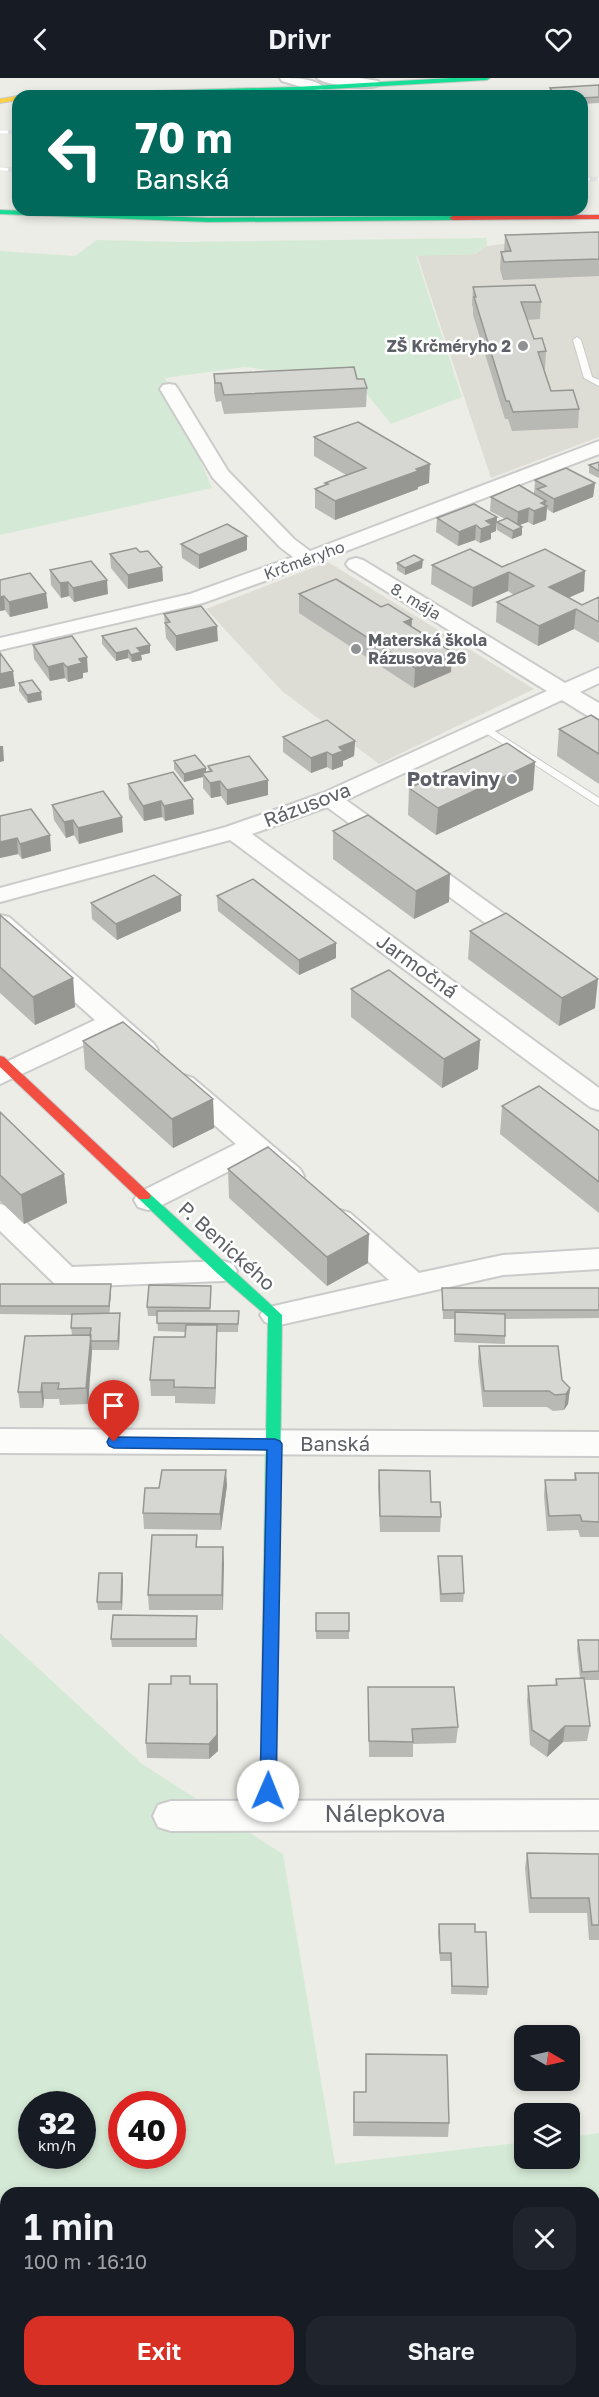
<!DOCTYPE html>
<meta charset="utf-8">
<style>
body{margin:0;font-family:"Golos Text",sans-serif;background:#20242c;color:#f1f3f6;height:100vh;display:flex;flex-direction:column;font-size:22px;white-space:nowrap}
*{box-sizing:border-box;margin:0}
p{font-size:20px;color:#9ea1a6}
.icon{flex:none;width:33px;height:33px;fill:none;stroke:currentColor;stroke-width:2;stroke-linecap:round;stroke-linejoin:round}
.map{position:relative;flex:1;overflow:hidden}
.side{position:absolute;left:0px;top:2109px;width:600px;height:210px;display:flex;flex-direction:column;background:#171b24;border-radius:18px 18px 0 0;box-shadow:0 3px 9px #0003}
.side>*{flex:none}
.banner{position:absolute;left:12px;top:12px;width:576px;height:126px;border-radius:18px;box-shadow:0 3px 9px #0003;background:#00695c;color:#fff;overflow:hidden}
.needle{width:39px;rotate:99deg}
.tools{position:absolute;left:514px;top:1947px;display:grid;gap:12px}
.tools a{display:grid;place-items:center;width:66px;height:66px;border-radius:12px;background:#171b24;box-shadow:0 3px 9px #0003;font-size:30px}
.speed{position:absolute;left:18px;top:2013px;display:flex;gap:12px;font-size:30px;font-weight:700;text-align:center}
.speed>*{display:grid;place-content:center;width:78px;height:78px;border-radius:50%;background:#171b24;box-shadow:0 3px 9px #0003;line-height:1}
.speed small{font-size:15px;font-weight:400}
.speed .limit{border:9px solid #d22;background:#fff;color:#111}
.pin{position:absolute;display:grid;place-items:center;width:51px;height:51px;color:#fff;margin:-62px -26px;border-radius:50% 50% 50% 0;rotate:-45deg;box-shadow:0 0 6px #0007}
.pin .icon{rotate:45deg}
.me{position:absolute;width:66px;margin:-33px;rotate:1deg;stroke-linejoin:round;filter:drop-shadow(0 0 4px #0008)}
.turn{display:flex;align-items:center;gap:21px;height:126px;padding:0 24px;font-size:27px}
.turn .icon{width:78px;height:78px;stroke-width:2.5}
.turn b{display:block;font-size:42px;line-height:51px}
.round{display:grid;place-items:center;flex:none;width:63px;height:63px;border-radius:18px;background:#20242c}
.head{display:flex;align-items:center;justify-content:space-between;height:102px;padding:0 24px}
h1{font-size:36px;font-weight:600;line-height:45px}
.cta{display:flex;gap:12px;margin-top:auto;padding:12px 24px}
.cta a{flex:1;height:69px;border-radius:18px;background:#d93025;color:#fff;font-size:24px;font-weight:600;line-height:69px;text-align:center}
.cta a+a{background:#20242c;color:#f1f3f6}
header{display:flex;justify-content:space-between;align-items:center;height:78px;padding:0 24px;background:#171b24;font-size:27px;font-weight:600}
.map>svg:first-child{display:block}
</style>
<header><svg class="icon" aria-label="back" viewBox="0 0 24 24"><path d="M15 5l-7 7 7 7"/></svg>Drivr<svg class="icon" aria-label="heart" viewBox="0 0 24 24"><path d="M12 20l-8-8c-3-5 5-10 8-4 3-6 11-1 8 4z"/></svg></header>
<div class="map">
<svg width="599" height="2319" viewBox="0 0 599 2319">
<rect width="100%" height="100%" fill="#edede7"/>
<!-- education -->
<path fill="#ddddd5" d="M599,165V359L491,400L417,177L475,176L487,168L504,166Z
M328,484L534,611L379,686L282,613L206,531Z"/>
<!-- green -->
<path fill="#d5ead6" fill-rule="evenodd" d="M486,160L487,168L474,176L416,178L462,319L391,346L357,304L245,289L165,300L212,410L0,457V173L75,178L97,162L183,164Z
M0,1555L142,1686L283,1776L335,2086L525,2064V2080H570V2059L599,2055V2319H0ZM32,2026H82V2078H32ZM122,2026H172V2078H122ZM6,2115H594V2313H6Z"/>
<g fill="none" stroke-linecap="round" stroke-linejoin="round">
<!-- lane casing -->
<g stroke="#cacbca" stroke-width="2">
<path id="lane" d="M577,259L581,262L592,299L599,302V308L584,300L573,262Z
M485,647L599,720V728L481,652L480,650Z"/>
</g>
<!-- street casing -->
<g stroke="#cacbca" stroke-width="4">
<path id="street" d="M280,0C295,0 314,0 325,10L318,14L282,3Z
M317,0H360L378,3L380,6C374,13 323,7 317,0Z
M169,306L175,307L178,311L228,393L294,461L310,473L599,363V376L315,485L203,525L0,572V560L190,516L293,479L280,469L213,400L160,311L163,307Z
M356,480L363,482L565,605L599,590V605L580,614L599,625V642L591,640L562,622L346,722L536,859L539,864L536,869L527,872L518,869L327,729L252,756L599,1010V1032L590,1029L230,762L0,824V810L226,749L323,715L547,613L349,490L346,486L349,482Z
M0,837L9,839L154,966L158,972L154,978C135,983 124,968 110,955L0,1006V987L95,942L0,857Z
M184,997L193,1000L300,1091L304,1098L300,1105C279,1110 267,1093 253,1081L158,1129L148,1132L138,1129L134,1122L138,1115L236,1066L175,1012L171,1006L175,1000Z
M0,1126L10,1129L72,1189L223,1183L233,1186L237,1193L233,1200L223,1203L65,1209L55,1206L0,1153Z
M340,1132L350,1135L419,1195L503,1177L599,1171V1191L503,1197L275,1248L265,1244L260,1237L265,1230L389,1202L330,1149L326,1142L330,1135Z
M0,1351L599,1354V1378L0,1375Z
M599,1722V1752L171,1753L158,1749L153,1738L158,1727L171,1723Z"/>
</g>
<!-- fast casing -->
<g stroke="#cacac9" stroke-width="2">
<path id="fast" d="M451,0H490L487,2L295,13L44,18L48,16L295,9Z
M0,132L209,140L453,138L457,140L453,142L209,144L0,136Z
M144,1113L149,1115L282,1237L278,1596L276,1601L270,1603L264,1601L262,1596L268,1239L218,1196L139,1121L137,1118L139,1115Z"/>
</g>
<!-- slow casing -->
<g stroke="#cacac9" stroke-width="2">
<path id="slow" d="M18,18V22L0,25V21Z
M270,1589L276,1591L278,1596L276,1736L274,1741L268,1743L262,1741L260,1736L262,1596L264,1591Z"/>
</g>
<!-- jam casing -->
<g stroke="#cacac9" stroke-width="2">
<path id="jam" d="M599,137V141L453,142L449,140L453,138Z
M0,978L4,979L149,1115L151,1118L149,1121H139L0,989Z"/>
</g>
<!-- lane -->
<use href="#lane" fill="#fcfcfb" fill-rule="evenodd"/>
<!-- street -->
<use href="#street" fill="#fcfcfb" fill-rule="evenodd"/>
<!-- fast -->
<use href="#fast" fill="#16e098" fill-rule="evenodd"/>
<!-- slow -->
<use href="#slow" fill="#ffcf43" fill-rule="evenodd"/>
<!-- jam -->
<use href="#jam" fill="#f24e42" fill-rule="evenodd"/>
<!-- rail casing -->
<g stroke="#e4e4e3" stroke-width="4.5">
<path id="rail" d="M0,54H18
M0,91L18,92
M582,101H599"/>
</g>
<!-- rail -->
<use href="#rail" stroke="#fff" stroke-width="3" stroke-dasharray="8" stroke-linecap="butt"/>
</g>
<!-- wall -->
<path fill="#b8b8b5" d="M599,7V25L582,26V18H550L549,16L550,10Z
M599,154V198L503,202L500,191L501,174H504L505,157Z
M473,209L541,224L540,241L527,242L534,261L546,273L545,291H544L551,313L579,331L578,350L512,353L508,341H505L473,237V230L472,227Z
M214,296L367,310L366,329L224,336L221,323L216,324L214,314Z
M314,359L429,405L418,409V411L335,442L315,430V411L325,407V405L346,397L314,378Z
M599,384V400L589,395V387Z
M535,402L595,405L593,419L553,435L547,431L546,442L533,447L528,444L519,447L522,449V457L512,461L497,452V444L505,441L490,433L491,419L534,416Z
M497,439L496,453L491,455V461L480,465L475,462L458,468L436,454L437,440Z
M247,458V472L199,491L182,480L181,466Z
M140,474L162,489L163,503L128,511L111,490L110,476Z
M397,485L422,490L405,497L397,492Z
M432,487L502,489L584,513L568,519L582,527L599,519V565L574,551L538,568L496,544L497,524L514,517L508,513L472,529L431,506Z
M50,492L108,516L74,524L69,518L61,520L51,507Z
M0,502L46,515L48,530L10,539L5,532L0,533Z
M299,516L452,574L451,594L414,610L299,535Z
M164,536L218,563L176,573L166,560Z
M102,558L150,567V575L141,577L142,582L132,584L128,580L116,583L102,566Z
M33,567L88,594L83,595V600L68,604L65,600L50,603L34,581Z
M19,605L42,622L28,625L19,613Z
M599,642V706L557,678L559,651Z
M283,659L355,663L354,678L343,683V688L332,692L327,689L311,695L283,674Z
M174,683L206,690V694H209L208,688L268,717L227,727L221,718L211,720L203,710V699L184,704L174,691Z
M535,684L533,712L436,757L408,737L409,710Z
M128,706L194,736L165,743L162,739L144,743L129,721Z
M52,727L123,754L79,766L74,757L66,760L54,742Z
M0,738L51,773L22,781L18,776L0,780Z
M333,753L449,824L414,841L333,781Z
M217,818L336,865V880L299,897L218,833Z
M91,825L181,833L117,862L92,841Z
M0,837L73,900L75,929L35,947L0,915Z
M470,853L595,930L559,948L468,881Z
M351,911L480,962L478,991L442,1010L351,939Z
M83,963L213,1021L214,1050L173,1070L85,991Z
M502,1028L599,1053V1135L500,1056Z
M0,1034L64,1096L67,1125L24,1146L0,1123Z
M228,1091L368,1185L327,1208L229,1120Z
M0,1206H111V1214L109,1235H120V1244L119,1272H92L88,1326L60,1327L59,1321H44L43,1330H20L18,1314L72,1257L71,1250L72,1237L0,1236Z
M442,1210H599V1240L505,1241V1266L454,1264V1241H443Z
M211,1216L210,1233H239L238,1254H217L215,1326L175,1325V1318H151L150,1302L185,1259V1254L158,1253L157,1238H148L147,1229Z
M479,1268L562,1302L570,1310L568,1326L564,1332L553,1333L547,1329H483L478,1284Z
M379,1392L431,1424L441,1439L440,1454H380L378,1408Z
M575,1395H599V1459H580L578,1452L547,1453L544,1418L545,1402H574Z
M227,1407L221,1452L144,1451L143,1435L159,1410Z
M223,1469V1532H149L148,1517Z
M438,1478L464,1515L463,1524H440L438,1486Z
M122,1495L123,1503L122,1532H98L97,1524Z
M316,1535H349V1561H316Z
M197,1538V1569H112L111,1561Z
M578,1562H599V1602H585L590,1648L587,1663L563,1664L547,1679L530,1667L527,1623L528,1608L555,1607L556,1601L580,1600L577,1571Z
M190,1598L191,1606L218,1622V1673L209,1681L147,1680L146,1665L171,1606Z
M368,1609L458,1649L456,1665L413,1666V1679H369Z
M527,1775L599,1776V1862H589L587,1835H529L525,1790Z
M439,1846L475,1854L488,1909L487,1917L451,1916V1883H440L438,1854Z
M366,1976L449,2045L448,2059L353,2058L354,2014H366Z"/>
<!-- shaded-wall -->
<path fill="#969693" d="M430,386L429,405L418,409V411L335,442V423Z
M595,405L593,419L553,435L554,421Z
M546,423L545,429L547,428L546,442L533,447L534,433L541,425Z
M529,430L528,444L517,448L518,434Z
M497,439L496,453L491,455V461L480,465L481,451L486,443Z
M476,447L475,462L458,468L459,454Z
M522,449V457L512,461L513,453Z
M247,458V472L199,491V477Z
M423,482L422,490L405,497V490Z
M162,489L163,503L128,511V497Z
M585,493L584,513L548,529L549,509Z
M509,494L508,513L472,529L473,510Z
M107,502L108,516L74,524L73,510Z
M68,504L69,518L61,520L60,505Z
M46,515L48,530L10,539L9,524Z
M4,518L5,532L0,533V519Z
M576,531L574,551L538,568L539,548Z
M412,541L411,561L404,544Z
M217,548L218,563L176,573V558Z
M150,567V575L141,577L142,582L132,584L131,577L137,570Z
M128,572V580L116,583V575Z
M452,574L451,594L414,610L415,590Z
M87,579L88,594L83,595V600L68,604L67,589L79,581Z
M63,585L65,600L50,603L48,589Z
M13,593L15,608L0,611V596Z
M41,614L42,622L28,625L27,617Z
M355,663L354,678L343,683V688L332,692V677L339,669Z
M0,668H3L4,683L0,684Z
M327,674V689L311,695V680Z
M535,684L533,712L436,757L438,730Z
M206,690V698L202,695L203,699L184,704V696Z
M268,702V717L227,727V712Z
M220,703L221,718L211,720L210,705Z
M193,721L194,736L165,743L164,728Z
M161,723L162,739L144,743L143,728Z
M122,739L123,754L79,766L78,750Z
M73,742L74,757L66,760L64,744Z
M50,757L51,773L22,781L20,766Z
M17,760L18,776L0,780V764Z
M450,796L449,824L414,841L416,813Z
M181,817V833L117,862L116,846Z
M336,865V880L299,897V882Z
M73,900L75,929L35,947L33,919Z
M598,901L595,930L559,948L562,920Z
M480,962L478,991L442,1010L444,981Z
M213,1021L214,1050L173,1070L172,1041Z
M64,1096L67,1125L24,1146L21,1117Z
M369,1156L368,1185L327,1208V1179Z
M111,1206V1214L109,1237V1228Z
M120,1235V1244L119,1272L118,1263Z
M217,1247V1263L215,1326V1310Z
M91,1257L92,1273L88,1326L86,1310Z
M42,1305L44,1321L43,1330L41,1314Z
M570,1310L568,1326L564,1332L566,1316Z
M226,1392L227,1407L221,1452L220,1436Z
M223,1469L224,1485L223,1532L222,1517Z
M122,1495L123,1503L122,1532L121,1524Z
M217,1606L218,1673L209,1681V1666Z
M565,1648L563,1664L547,1679L549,1663Z"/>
<!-- building -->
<path fill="#d6d6d2" stroke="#969693" stroke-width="1.5" d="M599,7V19L582,20V18H555L550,10Z
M599,154V181L504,184L501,174L511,173L505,157Z
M535,207L541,224H521L534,261L542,260L546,273L538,274L551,313L573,312L579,331L513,334L509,323H506L474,219H476L473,209Z
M354,289L357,301H364L367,310L224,317L221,305H215L214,296Z
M358,344L430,386L416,391L418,393L335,423L315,411L328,406L325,405L366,390L314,359Z
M599,384V393L589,387Z
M566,390L595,405L554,421L537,411L546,408L535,402Z
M519,407L546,423L541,425L547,428L534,433L529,430L518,434L491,419Z
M474,426L497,439L486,443L492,447L481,451L476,447L459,454L437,440Z
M507,440L522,449L513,453L497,444Z
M227,446L247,458L199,477L181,466Z
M136,470L140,474L148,473L162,489L128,497L110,476Z
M470,471L502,489L545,471L585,493L549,509L582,527L599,519V544L576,531L539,548L497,524L534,508L509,494L473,510L432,487Z
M414,477L423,482L405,490L397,485Z
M91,483L107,502L73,510L68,504L60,505L50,492Z
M30,495L46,515L9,524L4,518L0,519V502Z
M336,501L381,529L388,526L412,541L404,544L452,574L415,590L299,516Z
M201,528L217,548L176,558L165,545L170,544L164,536Z
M136,550L150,567L137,570L141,574L131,577L128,572L116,575L102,558Z
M72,558L87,579L79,581L82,585L67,589L63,585L48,589L33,567Z
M0,575L13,593L0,596Z
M32,602L41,614L27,617L19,605Z
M591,637L599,642V676L559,651Z
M327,642L355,663L339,669L343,673L332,677L327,674L311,680L283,659Z
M507,665L535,684L438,730L409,710Z
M195,677L206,690L184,696L174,683Z
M249,678L268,702L227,712L220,703L210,705L202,695L212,693L208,688Z
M173,694L193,721L164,728L161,723L143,728L128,706Z
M103,713L122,739L78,750L73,742L64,744L52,727Z
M31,731L50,757L20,766L17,760L0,764V738Z
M368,737L450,796L416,813L333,753Z
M154,797L181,817L116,846L91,825Z
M253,801L336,865L299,882L217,818Z
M506,835L598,901L562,920L470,853Z
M0,837L73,900L33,919L0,889Z
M389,892L480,962L444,981L351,911Z
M123,944L213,1021L172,1041L83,963Z
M539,1008L599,1053V1104L502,1028Z
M0,1034L64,1096L21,1117L0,1097Z
M268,1069L369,1156L327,1179L228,1091Z
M0,1206H111L109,1228H0Z
M149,1207L211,1208L210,1230L147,1229Z
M442,1210H599V1232H443Z
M157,1233H239L238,1246L157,1245Z
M455,1234L505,1236V1258L455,1256Z
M120,1235L118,1263H91L90,1257L91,1250H71L72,1236Z
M186,1247H217L215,1310L174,1309V1302H150L154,1259H185Z
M91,1257L86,1310L58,1311L59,1305H42L41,1314H18L25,1258Z
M479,1268H558L562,1302L570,1310L566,1316L555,1317L549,1313H484Z
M162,1392H226L220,1436L143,1435L145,1410H159Z
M379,1392L430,1393L431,1424H440L441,1439L380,1438Z
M575,1395H599V1444L582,1443L580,1437L549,1438L545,1402H576Z
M152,1457H197L196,1469H223L222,1517H148Z
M438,1478H462L464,1515L441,1516Z
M99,1495H122L121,1524H97Z
M316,1535H349V1553H316Z
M113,1537L197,1538L196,1561H111Z
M578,1562H599V1593L582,1594Z
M171,1598H190V1606H217V1657L209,1666L146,1665L149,1606H171Z
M584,1600L590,1648H565L549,1663L532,1652L528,1608L557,1607L556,1601Z
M368,1609H454L458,1649L412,1651L413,1664L369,1663Z
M527,1775L599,1776V1847H592L589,1820H531Z
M439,1846H475V1854H486L488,1909L452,1908L451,1875H440Z
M366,1976L447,1977L449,2045L354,2044V2014H366Z"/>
<!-- route -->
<path fill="#1a73e8" stroke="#114b97" stroke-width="1.5" d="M114,1359L275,1361L280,1363L282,1366L276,1713L274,1718L268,1720L262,1718L260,1713L267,1372L114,1370L109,1368L107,1364L109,1360Z"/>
<!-- markers -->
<g fill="#8f9193" stroke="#fff" stroke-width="2">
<circle cx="523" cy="268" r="6"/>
<circle cx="356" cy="571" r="6"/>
<circle cx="512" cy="701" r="6"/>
</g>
<g text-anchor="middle" stroke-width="5" stroke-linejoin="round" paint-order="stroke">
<!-- far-poi labels -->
<g font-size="16" font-weight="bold" fill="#5d6066" stroke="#fff" text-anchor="end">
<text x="511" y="274">ZŠ Krčméryho 2</text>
<text x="368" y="568" text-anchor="start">Materská škola<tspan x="368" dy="18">Rázusova 26</tspan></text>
</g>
<!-- far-street labels -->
<g font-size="16" fill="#5d6066" stroke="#fff">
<text transform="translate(304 482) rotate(-20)" y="6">Krčméryho</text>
<text transform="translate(416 523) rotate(31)" y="6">8. mája</text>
</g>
<!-- poi labels -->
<g font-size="20" font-weight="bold" fill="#5d6066" stroke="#fff" text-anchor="end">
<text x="500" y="708">Potraviny</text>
</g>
<!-- street labels -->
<g font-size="20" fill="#5d6066" stroke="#fff">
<text transform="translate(307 727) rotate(-21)" y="7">Rázusova</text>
<text transform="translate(417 888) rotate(36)" y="7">Jarmočná</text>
<text transform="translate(227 1168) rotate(42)" y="7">P. Benického</text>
<text x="335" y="1373">Banská</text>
</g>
<!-- near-street labels -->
<g font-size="24" fill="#5d6066" stroke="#fff">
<text x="385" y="1744">Nálepkova</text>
</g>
</g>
</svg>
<div class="tools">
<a><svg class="needle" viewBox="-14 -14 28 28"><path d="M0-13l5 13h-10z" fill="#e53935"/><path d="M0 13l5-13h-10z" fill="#9ea1a6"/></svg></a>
<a><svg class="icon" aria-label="layers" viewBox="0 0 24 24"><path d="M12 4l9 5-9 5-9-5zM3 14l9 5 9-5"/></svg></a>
</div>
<div class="speed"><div>32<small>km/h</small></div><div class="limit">40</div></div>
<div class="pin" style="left:114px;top:1364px;background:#d93025"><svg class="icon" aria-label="arrive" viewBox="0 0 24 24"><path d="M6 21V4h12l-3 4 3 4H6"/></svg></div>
<svg class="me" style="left:268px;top:1713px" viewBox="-20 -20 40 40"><circle r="19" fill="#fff"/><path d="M0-13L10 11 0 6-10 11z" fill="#1a73e8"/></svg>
<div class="banner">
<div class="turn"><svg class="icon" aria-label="left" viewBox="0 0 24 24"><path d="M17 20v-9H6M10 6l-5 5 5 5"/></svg><div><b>70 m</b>Banská</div></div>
</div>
<section class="side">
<div class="head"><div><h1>1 min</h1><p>100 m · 16:10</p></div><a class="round"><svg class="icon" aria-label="close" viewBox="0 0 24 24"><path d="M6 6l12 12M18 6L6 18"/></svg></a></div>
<div class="cta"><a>Exit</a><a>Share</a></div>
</section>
</div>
